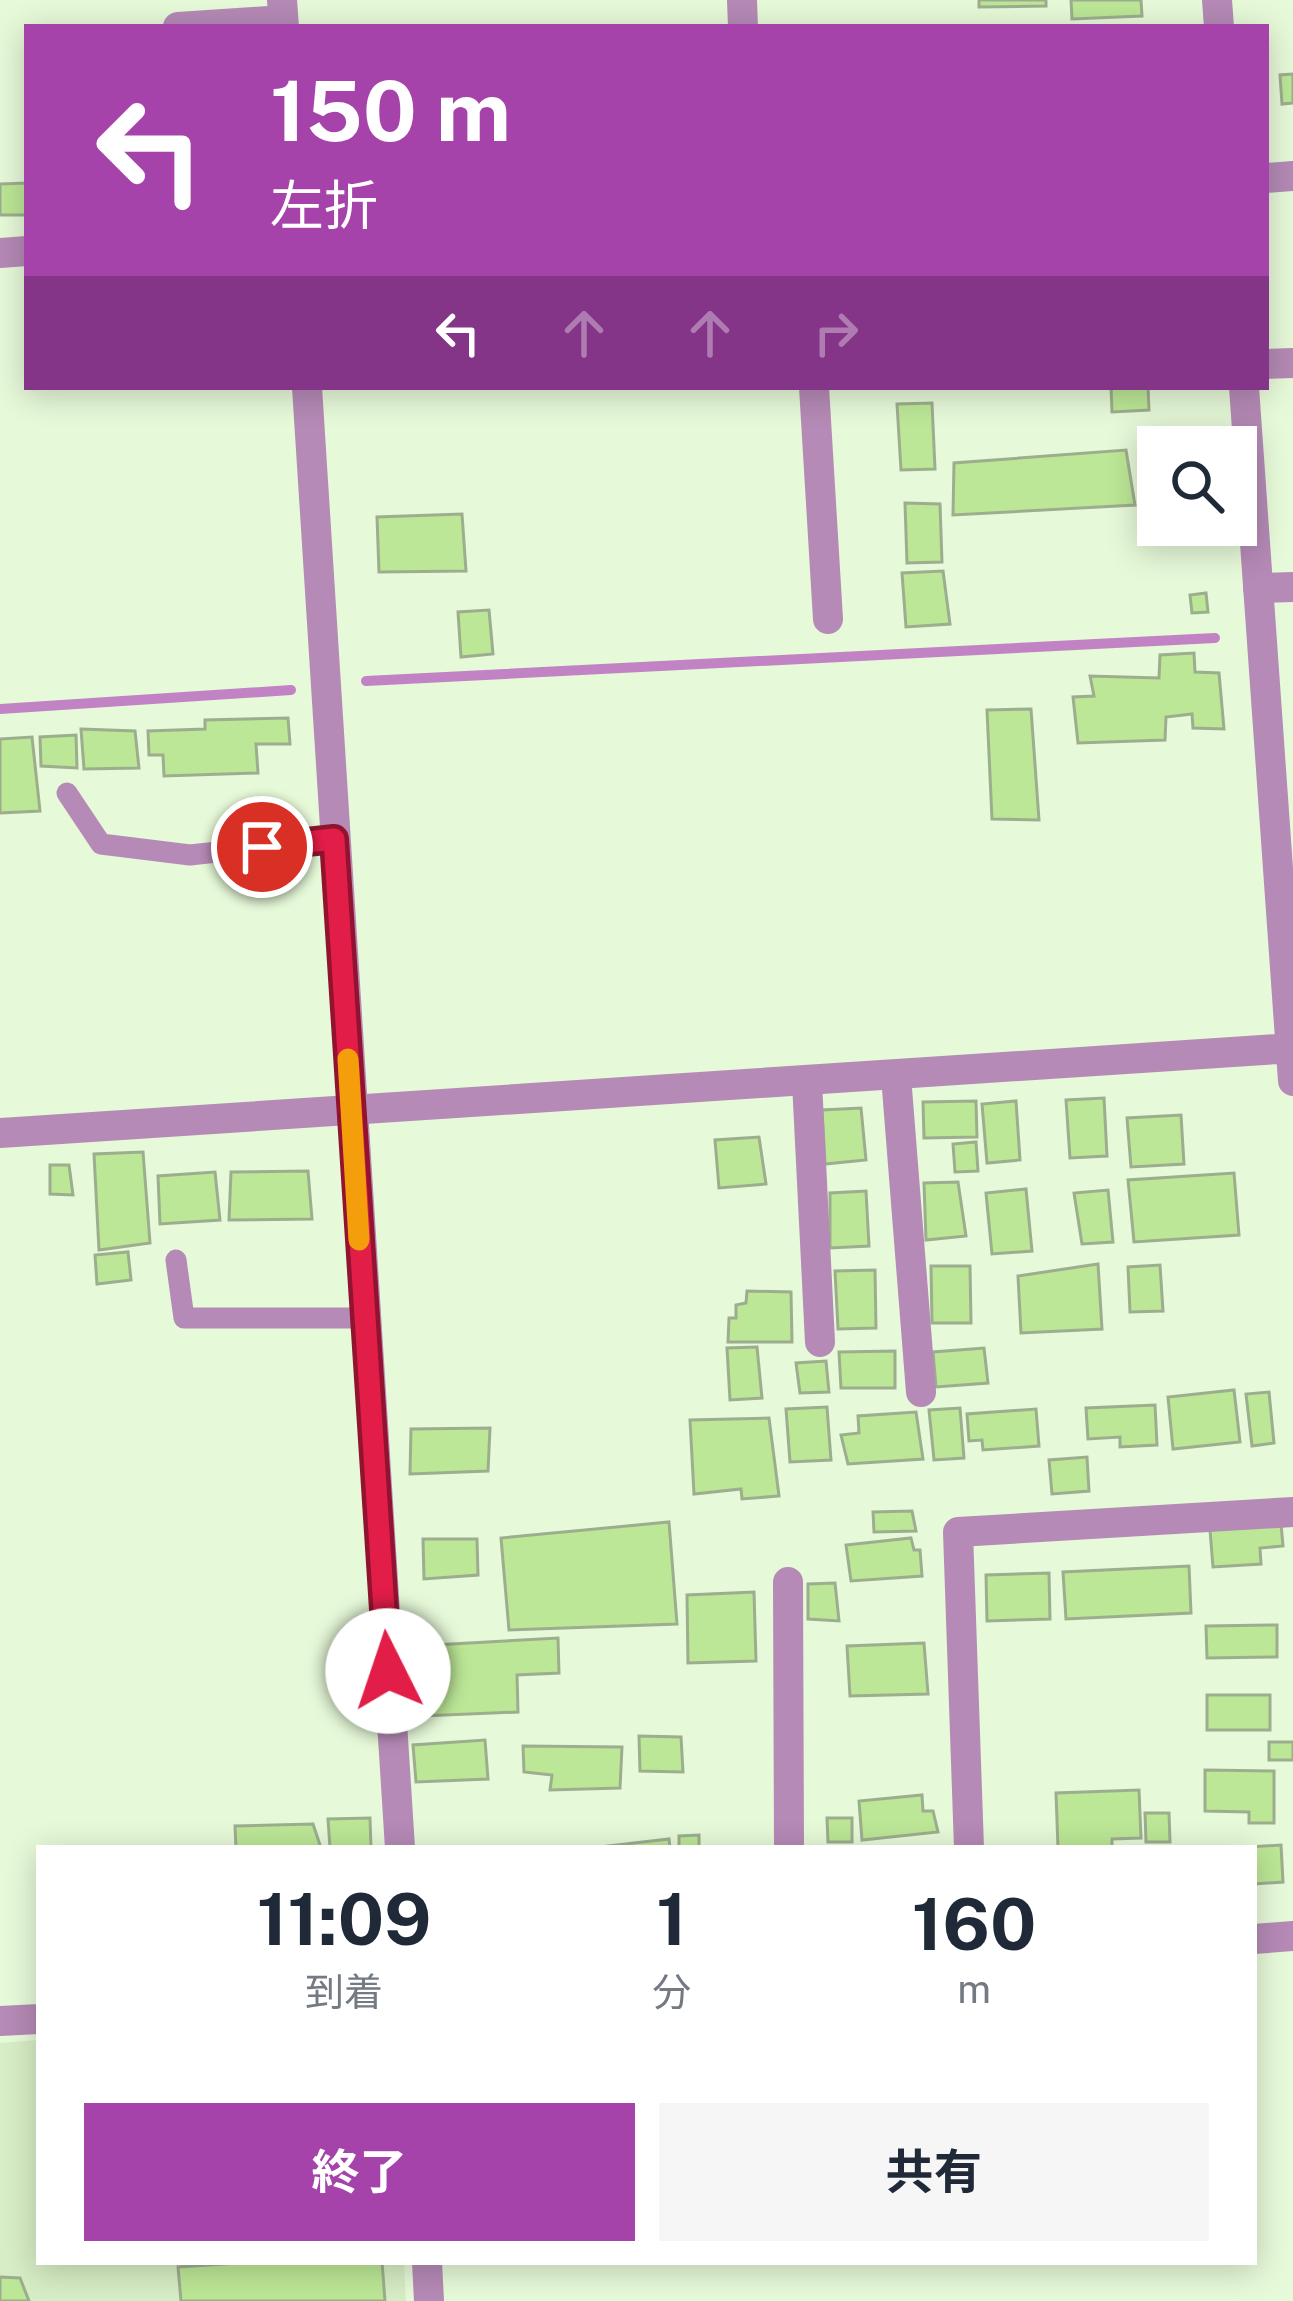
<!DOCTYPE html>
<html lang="ja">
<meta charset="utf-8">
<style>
body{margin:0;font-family:"Public Sans","Noto Sans JP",sans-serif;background:#f6f6f7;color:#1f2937;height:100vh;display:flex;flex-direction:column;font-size:45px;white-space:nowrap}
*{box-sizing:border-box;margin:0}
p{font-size:39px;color:#747a83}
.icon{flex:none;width:66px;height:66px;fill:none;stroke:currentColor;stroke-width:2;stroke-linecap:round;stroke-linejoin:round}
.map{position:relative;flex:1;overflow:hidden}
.drawer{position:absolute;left:36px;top:1845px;width:1221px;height:420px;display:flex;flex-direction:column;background:#fff;border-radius:0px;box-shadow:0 6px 30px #0003}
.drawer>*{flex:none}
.guide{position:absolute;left:24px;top:24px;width:1245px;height:366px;border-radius:0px;box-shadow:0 6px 30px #0003;background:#a543aa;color:#fff;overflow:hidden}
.tools{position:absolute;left:1137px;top:426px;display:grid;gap:24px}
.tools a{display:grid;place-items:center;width:120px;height:120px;border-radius:0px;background:#fff;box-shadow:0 6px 30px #0003;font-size:60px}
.pin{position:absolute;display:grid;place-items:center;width:102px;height:102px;color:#fff;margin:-51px;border:6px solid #fff;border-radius:50%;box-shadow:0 3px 12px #0007}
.me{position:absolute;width:132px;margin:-66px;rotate:356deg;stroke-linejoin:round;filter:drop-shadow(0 0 9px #0008)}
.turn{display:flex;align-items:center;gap:42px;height:252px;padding:0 48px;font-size:54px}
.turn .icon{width:156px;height:156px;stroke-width:2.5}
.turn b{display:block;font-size:84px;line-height:102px}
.lanes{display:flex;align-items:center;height:114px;padding:0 48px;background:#0003;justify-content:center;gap:60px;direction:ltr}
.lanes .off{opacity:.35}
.eta{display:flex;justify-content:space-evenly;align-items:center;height:204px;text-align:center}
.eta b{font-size:72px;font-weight:700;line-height:84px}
.primary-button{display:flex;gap:24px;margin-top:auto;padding:24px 48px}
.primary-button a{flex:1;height:138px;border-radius:0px;background:#a543aa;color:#fff;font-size:48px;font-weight:700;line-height:138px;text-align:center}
.primary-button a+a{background:#f6f6f7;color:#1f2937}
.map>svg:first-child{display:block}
</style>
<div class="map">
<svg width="1293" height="2301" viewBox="0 0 1293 2301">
<rect width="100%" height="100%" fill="#e6f9d8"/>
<!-- built -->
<path fill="#d7edc5" d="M39,2040V2262H404L406,2301H0V2043Z"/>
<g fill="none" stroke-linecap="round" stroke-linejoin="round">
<!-- stream -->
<path stroke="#c183c4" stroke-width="10" d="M366,681L1215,638
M0,709L291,690"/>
</g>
<!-- building -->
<path fill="#bce796" stroke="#9dae8f" stroke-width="3" d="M979,0H1046V6L979,7Z
M1071,0H1141L1142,16L1072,19Z
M1293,74V103L1282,104L1280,75Z
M27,183V215H0V184Z
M1111,387H1148L1149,410L1112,412Z
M932,403L935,469L901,470L897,404Z
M1126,450L1135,505L953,515L954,463Z
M905,503L940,504L942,562L907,563Z
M462,514L466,571L379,572L377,517Z
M943,571L950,624L906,627L902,573Z
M1206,593L1208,612L1192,613L1190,595Z
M489,610L493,654L461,657L458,612Z
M1194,653L1195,672L1219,673L1224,729L1193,728L1192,714L1166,717L1165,740L1078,743L1073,697L1094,696L1090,676L1159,678L1160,655Z
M1031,709L1039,820L992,819L987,710Z
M288,718L290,744H256L258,773L164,776L163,755H149L148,731L205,729V720Z
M81,729L135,731L139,768L84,769Z
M76,735L77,768L41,766L40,737Z
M32,737L40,811L0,813V739Z
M1104,1098L1107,1156L1070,1158L1066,1100Z
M976,1101L977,1137L924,1138L923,1102Z
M1016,1101L1020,1160L987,1163L982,1104Z
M861,1108L866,1160L825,1164L822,1110Z
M1181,1115L1184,1164L1131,1167L1127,1118Z
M759,1137L766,1184L719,1188L715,1140Z
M976,1142L978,1171L955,1172L953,1144Z
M143,1152L150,1243L99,1250L94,1154Z
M50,1165H69L73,1195L50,1194Z
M308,1171L312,1219L229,1220L231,1172Z
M215,1172L220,1220L160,1224L158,1176Z
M1234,1173L1239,1235L1134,1242L1128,1180Z
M958,1182L966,1236L926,1240L924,1183Z
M1026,1189L1032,1251L992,1254L986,1193Z
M1108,1190L1113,1242L1082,1244L1074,1193Z
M866,1191L869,1246L830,1248V1193Z
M128,1252L131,1280L97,1284L95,1255Z
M1098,1264L1102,1329L1021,1333L1018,1276Z
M1160,1265L1163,1311L1130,1312L1128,1267Z
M931,1266H970L971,1323H932Z
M875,1270L876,1328L838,1329L835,1271Z
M747,1291L791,1292L792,1342H728L729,1318H736V1305L746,1303Z
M757,1347L762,1398L730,1400L727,1348Z
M984,1348L988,1383L936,1387L933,1352Z
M895,1351V1388H841L839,1352Z
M826,1361L829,1392L800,1393L796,1363Z
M1234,1390L1240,1442L1173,1449L1168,1397Z
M1269,1392L1274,1443L1252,1446L1246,1394Z
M1155,1405L1157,1445L1120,1447V1437L1088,1439L1086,1408Z
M827,1407L831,1460L790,1462L786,1409Z
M960,1408L964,1458L934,1460L929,1410Z
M1036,1409L1039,1446L983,1450L982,1440L969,1441L967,1414Z
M916,1412L923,1459L848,1464L841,1435L859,1433L858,1416Z
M769,1418L779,1496L742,1499L741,1489L694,1494L690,1420Z
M490,1428L488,1471L410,1474L411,1429Z
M1087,1457L1089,1491L1052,1494L1049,1460Z
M912,1511L916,1531L874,1532L873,1512Z
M669,1522L677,1624L509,1630L501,1538Z
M1281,1524L1283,1546L1260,1548L1261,1564L1213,1567L1210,1530Z
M911,1538L914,1550H920L922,1576L851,1581L846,1545Z
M423,1539H477L478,1575L424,1579Z
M1189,1566L1191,1613L1066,1619L1063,1572Z
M1049,1573L1050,1619L987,1621L986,1575Z
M835,1583L839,1621L808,1619V1584Z
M754,1592L756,1661L688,1663L687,1595Z
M1277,1625V1657L1207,1658L1206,1626Z
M558,1638L559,1673L517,1675L518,1712L422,1716L416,1646Z
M924,1643L928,1694L850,1696L847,1646Z
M1207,1695H1270V1730H1207Z
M639,1736L681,1737L683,1772L640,1771Z
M485,1740L488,1779L416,1782L413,1745Z
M1269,1742H1293V1760H1269Z
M523,1746L622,1747L620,1788L550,1790L552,1775L524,1772Z
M1205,1770L1274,1771V1823H1249V1812L1205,1811Z
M1139,1790L1141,1838L1112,1839V1848H1058L1056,1793Z
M922,1795L923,1811H933L938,1832L862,1840L859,1801Z
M1145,1813H1169L1170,1842H1146Z
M370,1818L371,1848H330L328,1819Z
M827,1818H852V1842H828Z
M313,1824L321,1848H236L235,1826Z
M699,1835V1848H679V1836Z
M669,1839L670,1848H599V1847Z
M1281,1845L1283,1882L1254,1884V1848H1233Z
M253,2262H382L385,2301H181L178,2267Z
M0,2277L20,2278L29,2301H0Z"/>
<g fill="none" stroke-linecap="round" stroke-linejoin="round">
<!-- service -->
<path stroke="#b58ab6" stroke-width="21" d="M67,793L101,844L190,855L335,839
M176,1260L184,1318H365"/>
<!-- minor -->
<path stroke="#b58ab6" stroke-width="30" d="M742,0L743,27
M178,27L283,20
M1266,364L1293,363
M814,387L828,619
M1258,588L1293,587
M896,1076L921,1392
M807,1082L820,1342
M788,1582L789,1848
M969,1848L958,1532L1293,1512"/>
<!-- tertiary -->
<path stroke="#b58ab6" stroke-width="30" d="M282,0L284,27
M1217,0L1219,27
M1266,178L1293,176
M0,253L27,251
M307,387L400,1848
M1244,387L1293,1081
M0,1133L1293,1048
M1254,1939L1293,1936
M0,2021L39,2019
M427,2262L429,2301"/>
</g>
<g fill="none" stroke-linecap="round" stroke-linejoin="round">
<!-- route casing -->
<g stroke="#92132f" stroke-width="30">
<path id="route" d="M262,847L334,839L388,1671"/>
</g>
<!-- route -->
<use href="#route" stroke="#e11d48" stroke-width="21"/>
<!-- slow -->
<path stroke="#f59e0b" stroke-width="21" d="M348,1059L359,1240"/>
</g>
</svg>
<div class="tools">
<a><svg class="icon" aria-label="search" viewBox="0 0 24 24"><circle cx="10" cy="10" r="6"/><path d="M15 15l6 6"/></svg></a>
</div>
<div class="pin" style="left:262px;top:847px;background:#d93025"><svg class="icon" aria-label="arrive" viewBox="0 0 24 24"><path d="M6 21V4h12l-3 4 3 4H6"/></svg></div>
<svg class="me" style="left:388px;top:1671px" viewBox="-20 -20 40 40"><circle r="19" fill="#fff"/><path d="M0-13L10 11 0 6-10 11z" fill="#e11d48"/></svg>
<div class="guide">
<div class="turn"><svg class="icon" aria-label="left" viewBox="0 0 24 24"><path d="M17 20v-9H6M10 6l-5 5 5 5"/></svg><div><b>150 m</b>左折</div></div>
<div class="lanes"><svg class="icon" aria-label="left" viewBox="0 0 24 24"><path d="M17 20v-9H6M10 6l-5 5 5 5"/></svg><svg class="icon off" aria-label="ahead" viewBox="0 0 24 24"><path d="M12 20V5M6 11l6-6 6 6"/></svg><svg class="icon off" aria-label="ahead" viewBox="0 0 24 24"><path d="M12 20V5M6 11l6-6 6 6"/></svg><svg class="icon off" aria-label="right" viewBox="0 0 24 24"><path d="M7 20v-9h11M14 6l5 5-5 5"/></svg></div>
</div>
<section class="drawer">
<div class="eta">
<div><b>11:09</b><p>到着</p></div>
<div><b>1</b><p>分</p></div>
<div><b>160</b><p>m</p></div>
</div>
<div class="primary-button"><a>終了</a><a>共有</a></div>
</section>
</div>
